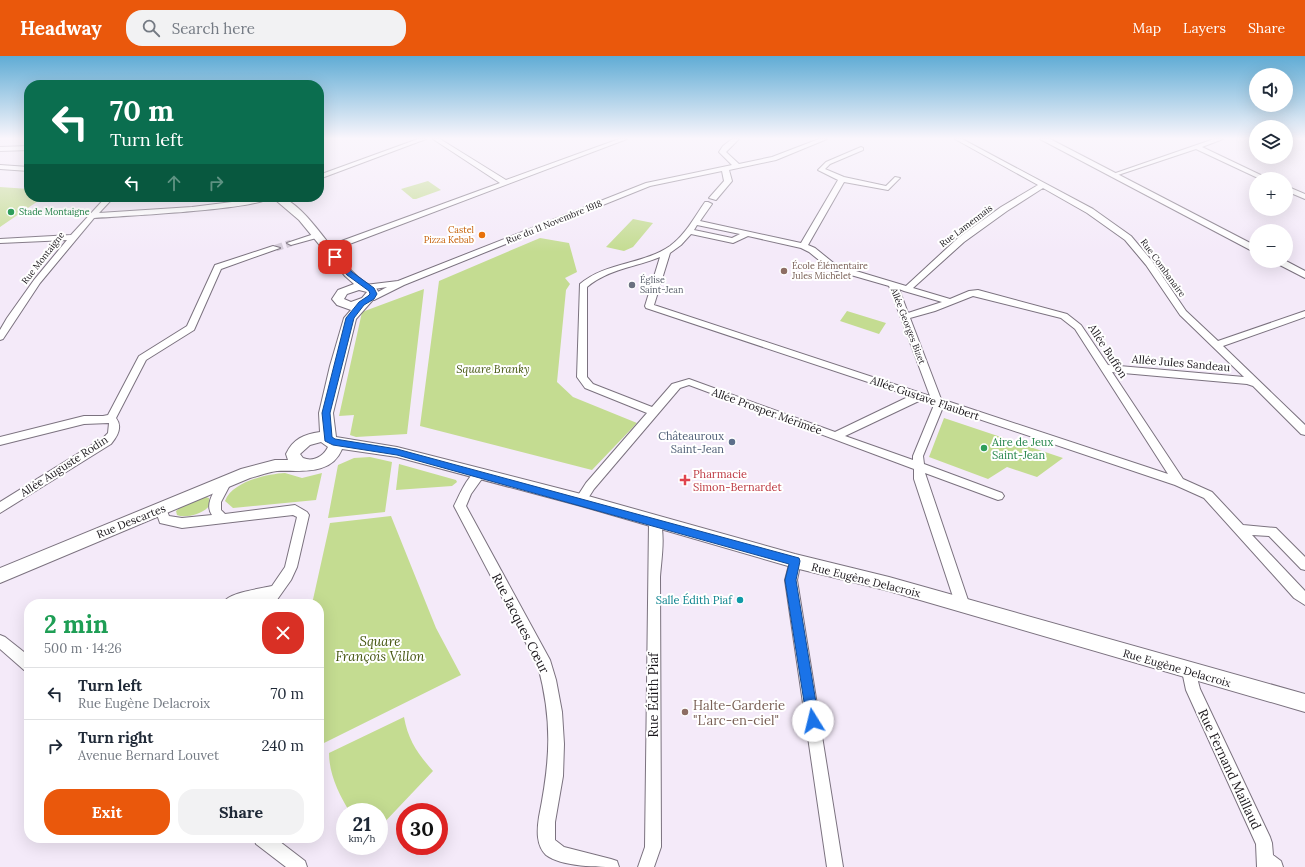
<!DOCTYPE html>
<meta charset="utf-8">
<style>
body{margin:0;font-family:Lora,serif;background:#f2f2f3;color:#1f2937;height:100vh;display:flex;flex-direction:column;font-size:15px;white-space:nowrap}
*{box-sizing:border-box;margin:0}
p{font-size:13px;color:#747a83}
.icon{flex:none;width:22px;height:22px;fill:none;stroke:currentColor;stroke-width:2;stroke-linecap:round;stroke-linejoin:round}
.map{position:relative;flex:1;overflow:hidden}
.details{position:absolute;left:24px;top:543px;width:300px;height:244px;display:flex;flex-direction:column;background:#fff;border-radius:16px;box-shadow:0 4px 16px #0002}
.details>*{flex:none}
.top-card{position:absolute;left:24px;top:24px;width:300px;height:122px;border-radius:16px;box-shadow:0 4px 16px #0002;background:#0b6e4f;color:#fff;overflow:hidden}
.fabs{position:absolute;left:1249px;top:12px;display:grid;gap:8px}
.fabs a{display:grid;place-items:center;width:44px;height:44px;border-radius:50%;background:#fff;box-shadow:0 4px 16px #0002;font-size:20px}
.speed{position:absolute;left:336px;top:747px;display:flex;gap:8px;font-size:20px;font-weight:700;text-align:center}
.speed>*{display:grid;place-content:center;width:52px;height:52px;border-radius:50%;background:#fff;box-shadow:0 4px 16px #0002;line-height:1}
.speed small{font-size:10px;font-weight:400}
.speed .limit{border:6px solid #d22;background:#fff;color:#111}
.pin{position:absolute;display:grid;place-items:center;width:34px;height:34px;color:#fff;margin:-17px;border-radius:8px;box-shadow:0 2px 6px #0006}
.me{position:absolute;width:44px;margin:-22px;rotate:351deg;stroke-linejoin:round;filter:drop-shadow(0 0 3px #0008)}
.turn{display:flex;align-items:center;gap:14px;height:84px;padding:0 20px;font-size:18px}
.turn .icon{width:52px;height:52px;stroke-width:2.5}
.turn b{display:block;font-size:28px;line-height:34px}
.lanes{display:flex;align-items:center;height:38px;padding:0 20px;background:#0003;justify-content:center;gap:20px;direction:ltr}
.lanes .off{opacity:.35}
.round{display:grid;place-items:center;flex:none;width:42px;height:42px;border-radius:16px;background:#f2f2f3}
.summary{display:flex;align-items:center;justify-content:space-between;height:68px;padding:0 20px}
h1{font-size:24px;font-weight:700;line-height:30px;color:#1e9e55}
.button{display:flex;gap:8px;margin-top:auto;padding:8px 20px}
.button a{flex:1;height:46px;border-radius:16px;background:#ea580c;color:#fff;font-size:16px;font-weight:700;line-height:46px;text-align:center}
.button a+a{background:#f2f2f3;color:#1f2937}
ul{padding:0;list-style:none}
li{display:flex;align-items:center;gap:12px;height:52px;padding:0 20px;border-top:1px solid #e0e1e3}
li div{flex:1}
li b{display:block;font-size:15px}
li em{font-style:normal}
header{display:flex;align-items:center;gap:24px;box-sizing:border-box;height:56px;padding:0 20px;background:#ea580c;color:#fff}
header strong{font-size:19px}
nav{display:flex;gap:22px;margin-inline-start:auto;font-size:14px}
.search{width:280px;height:36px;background:#f2f2f3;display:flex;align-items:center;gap:10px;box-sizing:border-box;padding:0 14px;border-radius:16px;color:#747a83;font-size:15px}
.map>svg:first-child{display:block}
</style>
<header>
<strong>Headway</strong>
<div class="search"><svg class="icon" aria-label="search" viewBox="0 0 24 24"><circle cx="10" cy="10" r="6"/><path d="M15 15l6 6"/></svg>Search here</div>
<nav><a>Map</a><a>Layers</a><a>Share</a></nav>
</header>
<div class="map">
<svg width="1305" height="811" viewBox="0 0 1305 811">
<rect width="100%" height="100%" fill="#f4eaf9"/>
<!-- green -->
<path fill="#c4dc91" d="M428,125L441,134L416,143H413L401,133Z
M0,131L29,133V141H44L0,171Z
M633,163L653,167L633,191L624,195L606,191Z
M540,182L569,187L577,216L565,222L570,228L566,234L557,326L573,341L637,367L592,414L420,370L439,225Z
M424,233L407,378L356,381L350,379L354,359L339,360L362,256Z
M847,255L886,267L879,278L840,265Z
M944,362L1063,402L1037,421L1007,411L988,423L929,401Z
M370,401L392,406L385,456L328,462L338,409L354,402Z
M399,408L456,424L457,426L452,430L396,434Z
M285,417L302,422L322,417L316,444L233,452L225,445C232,426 266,418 285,417Z
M206,441L209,442L210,449C205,457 186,463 177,459L176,455L183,449Z
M391,460L436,572L461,619L322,688L319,686V548H312L330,467Z
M404,661C408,684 418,698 433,715L379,772V756H350C339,739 329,718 329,697Z"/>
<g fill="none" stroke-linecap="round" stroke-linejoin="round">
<!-- street-tunnel -->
<path stroke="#d3cad8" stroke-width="7" stroke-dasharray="7 3.5" stroke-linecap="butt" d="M276,192L291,187"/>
<!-- street casing -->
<g stroke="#7b727f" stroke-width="2">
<path id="street" d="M418,83H426L319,123V119Z
M433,83H440L506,124L619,83H627L331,195H325V191L500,127Z
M732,83H739L726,96L739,108L772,101L819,83H827L776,104L729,114L732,125L716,144L709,142L724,125L722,115L650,130L404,229L374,244H368L367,242L387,231L368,234L364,231L365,229L398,225L646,127L732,109L719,96L723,90Z
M955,83H962L1093,153L1131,180L1152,205L1186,255L1218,285L1305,255V261L1223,290L1305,369V379L1301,378L1253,330L1247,328L1112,316L1183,423L1212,436L1243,469L1276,472L1305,501V514L1301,513L1269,480L1252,479L1305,535V549L1294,542L1204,442L1175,429L943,351L923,400L924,408L1002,437L1004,440L1002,443L998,444L925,417L970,550L968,554L963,556L958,554L956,550L914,423V413L689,329L680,332L594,433L585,447H577L575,444L586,427L647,357L585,332L577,321L580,228C606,206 642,209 670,190C685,179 694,162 705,146H708L712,148L700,165L801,187L838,124L818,114L826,106L861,91L863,92V94L830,108L825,113L844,121L886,130L895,121L900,122L888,134L844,126L808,189L815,192L836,209L906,230L958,182L1001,151L1038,129ZM1043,132L1087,157L1125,184L1146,209L1180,259L1244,321L1108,309L1081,269L1067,258L978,234L969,235L950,243L913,232L964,186L1007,155ZM697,169L740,178L732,182L694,174ZM691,178L733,187L748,180L801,192L809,196L830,213L889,230L930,340L654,249L670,197L681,189ZM660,201L645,250L646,252L910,340L835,376L689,323L672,328L652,351L593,328L587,321V231C608,213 636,211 660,201ZM899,233L904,235L942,246L908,257ZM973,240L1061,262L1075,273L1168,418L941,343L910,262L935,255ZM921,344L934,349L913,400V404L845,380Z
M1214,83H1223L1202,91L1269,123H1260L1196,93L1115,120L1110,119Z
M29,90V94L0,95V91Z
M0,109L29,111V115L0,113Z
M1286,130L1305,138V143L1286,135Z
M106,141H114L99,157L192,151L272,141C257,154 122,160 94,162L40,227L3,283L0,284V274L7,262L34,224L67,184L0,187V183L71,179Z
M317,177H320V181L291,189L287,187Z
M273,190L280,192L221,213L194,274L146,304L116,362C123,371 117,381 111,388L0,457V446L103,382L108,377L109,367L84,368L0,389V381L84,360H103L108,359L139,300L187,270L215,209Z
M480,413L484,414L486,417L471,438L466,450L550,604L556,624L562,656L564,688L563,720L555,766V784L564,791L611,803L617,805L619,811C598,811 562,811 546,799C536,789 537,774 539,761C550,706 553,666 538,610L454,450C459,440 469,416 480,413Z
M225,423L229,424L231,427L221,446V454L225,458L295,449L307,456L309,459L297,511L291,524L274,548H259L262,543L242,548H222C228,536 260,533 272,530L285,511L297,461L293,459L182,472L160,467L155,453L157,450H165L169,460L182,462L212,459C204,448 215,434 221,424Z
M655,461L659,463C666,476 661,506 660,521L661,791L654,811H638L645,791L649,466L651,463Z
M795,500L799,501L801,505L797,524L843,811H827L785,524L791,501Z
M0,579L5,581L29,600V615L24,614L0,593Z
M1189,609L1194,610L1200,633L1270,781L1272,787L1273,799L1281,805L1283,811H1257L1256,788L1186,634L1182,615L1184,610Z
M254,782H275L305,805L307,811H286L256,788Z"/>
</g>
<!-- secondary casing -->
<g stroke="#7b727f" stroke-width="2">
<path id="secondary" d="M1040,83H1050L1256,190V197Z
M272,141C276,141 281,140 284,142C318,160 344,222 376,232L379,237L356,263L333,357L336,381L397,391L581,438L795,498L889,521L1305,638V656L889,535L795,512L581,450L397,401L342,393C331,420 301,414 277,415C268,416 258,420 250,422L0,527V512L241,413L275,404H288L286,398C293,383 304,378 320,376L319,357L330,310L344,262L351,254L337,249L332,243L338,234L354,228L345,220L299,164ZM359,234L367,236L362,242L351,246L344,243L347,238ZM321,386L328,391C323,401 313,406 303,402L300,398L310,389Z
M1272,205H1286L1305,215V222Z"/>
</g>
<!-- street -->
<use href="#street" fill="#fff" fill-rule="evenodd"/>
<!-- secondary -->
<use href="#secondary" fill="#fff" fill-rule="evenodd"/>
</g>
<!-- sky -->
<linearGradient id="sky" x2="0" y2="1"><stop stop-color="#60acd5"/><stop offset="0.42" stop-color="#faf6fc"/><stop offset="1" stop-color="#faf6fc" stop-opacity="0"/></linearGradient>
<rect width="1305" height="196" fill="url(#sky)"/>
<!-- route -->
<path fill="#1a73e8" stroke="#114b97" d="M333,200H338L352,216L374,232L377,238L374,243L364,249L354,262L330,357L332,381L335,383L397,393L799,502L800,505L796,524L819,665L817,669L813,671L808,669L807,665L785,524L789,508L397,399L333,389L325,385L322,357L346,262L359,246L368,240L370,238L369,235L347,219L333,202Z"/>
<!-- markers -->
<g fill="#2e9e5b" stroke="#fff" stroke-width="1.5">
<circle cx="11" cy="156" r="4"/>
<circle cx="984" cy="392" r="4"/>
</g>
<circle fill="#e8710a" stroke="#fff" stroke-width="1.5" cx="482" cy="179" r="4"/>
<g fill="#8d6e63" stroke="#fff" stroke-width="1.5">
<circle cx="784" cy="215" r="4"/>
<circle cx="685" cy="656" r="4"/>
</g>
<circle fill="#6b7280" stroke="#fff" stroke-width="1.5" cx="632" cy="229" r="4"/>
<circle fill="#5c6f8a" stroke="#fff" stroke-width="1.5" cx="732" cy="386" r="4"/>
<path fill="#e0444e" stroke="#fff" stroke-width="1.5" d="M683 418h4v4h4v4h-4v4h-4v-4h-4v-4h4z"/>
<circle fill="#0f9aa8" stroke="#fff" stroke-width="1.5" cx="740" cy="544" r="4"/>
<g text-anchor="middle" stroke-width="4" stroke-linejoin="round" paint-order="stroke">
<!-- far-leisure labels -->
<g font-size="9" fill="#27864d" stroke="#fff" text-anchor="start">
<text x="19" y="159">Stade Montaigne</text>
</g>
<!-- far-street labels -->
<g font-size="9" fill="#1b171c" stroke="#fff">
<text transform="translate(554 166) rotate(-22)" y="3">Rue du 11 Novembre 1918</text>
<text transform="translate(966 170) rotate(-37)" y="3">Rue Lamennais</text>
<text transform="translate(43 202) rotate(-52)" y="3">Rue Montaigne</text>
<text transform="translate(1163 212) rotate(54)" y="3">Rue Combanaire</text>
<text transform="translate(908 270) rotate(69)" y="3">Allée Georges Bizet</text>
</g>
<!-- far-food labels -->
<g font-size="9" fill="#c56008" stroke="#fff" text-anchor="end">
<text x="474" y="177">Castel<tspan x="474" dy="10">Pizza Kebab</tspan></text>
</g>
<!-- far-education labels -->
<g font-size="9" fill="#785e54" stroke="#fff" text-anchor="start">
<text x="792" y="213">École Élémentaire<tspan x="792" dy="10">Jules Michelet</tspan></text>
</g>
<!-- far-worship labels -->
<g font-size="9" fill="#5b616d" stroke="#fff" text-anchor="start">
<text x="640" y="227">Église<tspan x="640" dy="10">Saint-Jean</tspan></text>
</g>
<!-- street labels -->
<g font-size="11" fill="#1b171c" stroke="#fff">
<text transform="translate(1108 295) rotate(57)" y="4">Allée Buffon</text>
<text transform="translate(1181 307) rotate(5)" y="4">Allée Jules Sandeau</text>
<text transform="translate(925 342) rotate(19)" y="4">Allée Gustave Flaubert</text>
<text transform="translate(767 355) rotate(20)" y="4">Allée Prosper Mérimée</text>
<text transform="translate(64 410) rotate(-33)" y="4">Allée Auguste Rodin</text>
<text transform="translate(131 465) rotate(-22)" y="4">Rue Descartes</text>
<text transform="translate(866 524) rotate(14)" y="4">Rue Eugène Delacroix</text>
<text transform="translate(1177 612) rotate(16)" y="4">Rue Eugène Delacroix</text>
</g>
<!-- park labels -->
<g font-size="11" font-style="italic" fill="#455610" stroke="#fff">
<text x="493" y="317">Square Branky</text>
</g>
<!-- service labels -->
<g font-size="11" fill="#4e5e75" stroke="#fff" text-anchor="end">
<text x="724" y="384">Châteauroux<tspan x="724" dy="13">Saint-Jean</tspan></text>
</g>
<!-- leisure labels -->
<g font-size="11" fill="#27864d" stroke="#fff" text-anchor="start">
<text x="992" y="390">Aire de Jeux<tspan x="992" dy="13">Saint-Jean</tspan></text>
</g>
<!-- health labels -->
<g font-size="11" fill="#be3a42" stroke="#fff" text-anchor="start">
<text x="693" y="422">Pharmacie<tspan x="693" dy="13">Simon-Bernardet</tspan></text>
</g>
<!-- culture labels -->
<g font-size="11" fill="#0d838f" stroke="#fff" text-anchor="end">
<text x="732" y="548">Salle Édith Piaf</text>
</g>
<!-- near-street labels -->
<g font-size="13" fill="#1b171c" stroke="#fff">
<text transform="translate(521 567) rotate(63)" y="5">Rue Jacques Cœur</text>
<text transform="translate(653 639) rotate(-90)" y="5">Rue Édith Piaf</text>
<text transform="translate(1230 713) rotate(65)" y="5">Rue Fernand Maillaud</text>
</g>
<!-- near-park labels -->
<g font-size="13" font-style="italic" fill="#455610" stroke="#fff">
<text x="380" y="590">Square<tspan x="380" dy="15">François Villon</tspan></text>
</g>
<!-- near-education labels -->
<g font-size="13" fill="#785e54" stroke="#fff" text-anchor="start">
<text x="693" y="654">Halte-Garderie<tspan x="693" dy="15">"L'arc-en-ciel"</tspan></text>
</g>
</g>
</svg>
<div class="fabs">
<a><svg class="icon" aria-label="sound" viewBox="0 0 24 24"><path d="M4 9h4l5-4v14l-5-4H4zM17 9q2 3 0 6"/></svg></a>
<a><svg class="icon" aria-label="layers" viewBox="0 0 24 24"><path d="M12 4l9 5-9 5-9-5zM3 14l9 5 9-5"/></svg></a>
<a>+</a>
<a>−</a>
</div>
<div class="speed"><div>21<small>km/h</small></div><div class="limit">30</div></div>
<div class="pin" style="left:335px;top:201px;background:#d93025"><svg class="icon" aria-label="arrive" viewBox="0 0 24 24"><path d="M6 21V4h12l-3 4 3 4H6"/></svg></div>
<svg class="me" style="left:813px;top:665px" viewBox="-20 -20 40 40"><circle r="19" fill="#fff"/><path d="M0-13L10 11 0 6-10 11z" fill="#1a73e8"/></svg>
<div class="top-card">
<div class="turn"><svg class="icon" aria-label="left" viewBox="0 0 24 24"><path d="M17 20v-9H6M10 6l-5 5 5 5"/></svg><div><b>70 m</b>Turn left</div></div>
<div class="lanes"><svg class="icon" aria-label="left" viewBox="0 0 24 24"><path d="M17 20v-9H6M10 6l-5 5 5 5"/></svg><svg class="icon off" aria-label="ahead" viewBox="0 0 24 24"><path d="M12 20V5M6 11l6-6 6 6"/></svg><svg class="icon off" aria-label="right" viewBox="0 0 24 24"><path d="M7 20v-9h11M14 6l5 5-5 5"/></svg></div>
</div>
<section class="details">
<div class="summary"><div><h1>2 min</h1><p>500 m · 14:26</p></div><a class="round" style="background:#d93025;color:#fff"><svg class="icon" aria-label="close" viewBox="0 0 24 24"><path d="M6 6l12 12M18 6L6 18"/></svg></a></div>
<ul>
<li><svg class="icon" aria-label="left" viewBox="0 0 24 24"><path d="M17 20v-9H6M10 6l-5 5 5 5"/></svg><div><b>Turn left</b><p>Rue Eugène Delacroix</p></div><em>70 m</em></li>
<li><svg class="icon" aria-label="right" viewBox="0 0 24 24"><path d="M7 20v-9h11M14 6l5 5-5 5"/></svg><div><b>Turn right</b><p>Avenue Bernard Louvet</p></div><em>240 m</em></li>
</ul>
<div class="button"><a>Exit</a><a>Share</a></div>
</section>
</div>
